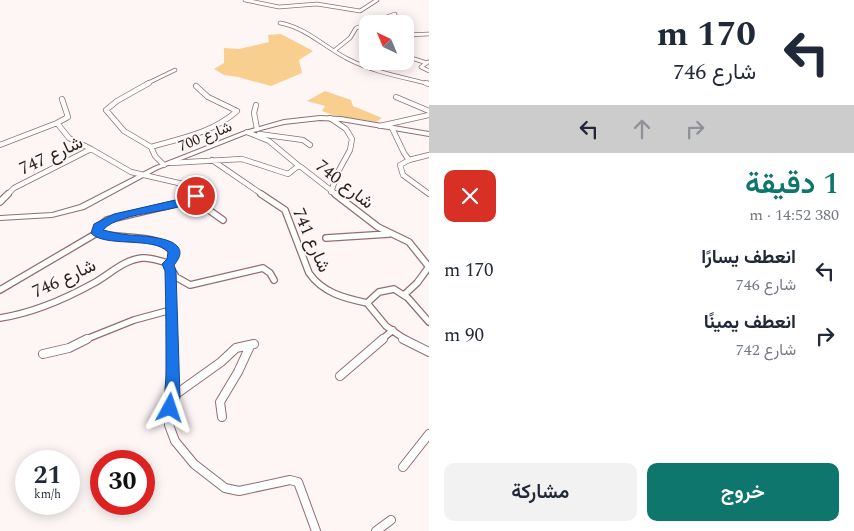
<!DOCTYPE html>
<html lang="ar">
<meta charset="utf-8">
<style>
body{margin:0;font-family:Spectral,Vazirmatn,serif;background:#f2f2f3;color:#1f2937;direction:rtl;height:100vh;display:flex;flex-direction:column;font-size:19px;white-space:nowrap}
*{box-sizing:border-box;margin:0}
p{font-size:16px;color:#747a83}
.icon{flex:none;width:28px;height:28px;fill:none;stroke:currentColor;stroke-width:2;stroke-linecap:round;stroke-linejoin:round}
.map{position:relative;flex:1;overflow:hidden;direction:ltr}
.drawer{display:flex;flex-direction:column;background:#fff;width:425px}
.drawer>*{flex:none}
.top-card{background:#fff;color:#1f2937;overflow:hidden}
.needle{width:32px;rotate:316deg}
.tools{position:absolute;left:359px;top:15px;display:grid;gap:10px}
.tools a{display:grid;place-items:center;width:55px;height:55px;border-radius:10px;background:#fff;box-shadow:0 2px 12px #0003;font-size:25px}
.speed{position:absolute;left:15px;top:450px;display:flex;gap:10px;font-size:25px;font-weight:700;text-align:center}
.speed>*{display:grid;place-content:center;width:65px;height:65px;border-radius:50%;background:#fff;box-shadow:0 2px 12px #0003;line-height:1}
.speed small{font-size:12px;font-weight:400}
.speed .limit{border:8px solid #d22;background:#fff;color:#111}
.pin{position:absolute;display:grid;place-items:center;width:42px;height:42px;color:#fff;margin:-21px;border:2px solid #fff;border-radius:50%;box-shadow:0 1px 5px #0007}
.me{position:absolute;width:55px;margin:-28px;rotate:5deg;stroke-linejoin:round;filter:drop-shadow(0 0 4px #0008)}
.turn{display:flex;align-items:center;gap:18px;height:105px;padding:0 15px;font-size:22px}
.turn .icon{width:65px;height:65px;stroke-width:2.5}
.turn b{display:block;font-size:35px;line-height:42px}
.lanes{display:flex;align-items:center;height:48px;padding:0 15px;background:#0003;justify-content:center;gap:25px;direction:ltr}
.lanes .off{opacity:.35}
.round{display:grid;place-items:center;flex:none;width:52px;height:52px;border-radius:10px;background:#f2f2f3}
.summary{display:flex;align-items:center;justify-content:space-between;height:85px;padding:0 15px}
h1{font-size:30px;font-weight:600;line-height:38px;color:#0f766e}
.cta{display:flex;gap:10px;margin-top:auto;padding:10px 15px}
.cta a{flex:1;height:58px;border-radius:10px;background:#0f766e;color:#fff;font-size:20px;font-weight:600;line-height:58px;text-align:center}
.cta a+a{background:#f2f2f3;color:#1f2937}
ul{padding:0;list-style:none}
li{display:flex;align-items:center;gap:15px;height:65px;padding:0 15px}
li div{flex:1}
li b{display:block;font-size:19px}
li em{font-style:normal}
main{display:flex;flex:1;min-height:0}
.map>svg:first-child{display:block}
</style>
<main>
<section class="drawer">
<div class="top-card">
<div class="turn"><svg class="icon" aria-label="left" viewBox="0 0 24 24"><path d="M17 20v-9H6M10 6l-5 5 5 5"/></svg><div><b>170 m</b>شارع 746</div></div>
<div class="lanes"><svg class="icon" aria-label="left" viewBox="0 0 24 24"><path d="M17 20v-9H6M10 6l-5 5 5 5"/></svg><svg class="icon off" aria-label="ahead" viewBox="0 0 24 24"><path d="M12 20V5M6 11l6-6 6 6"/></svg><svg class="icon off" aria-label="right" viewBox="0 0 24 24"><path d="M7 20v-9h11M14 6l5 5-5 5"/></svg></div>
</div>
<div class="summary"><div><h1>1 دقيقة</h1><p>380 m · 14:52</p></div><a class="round" style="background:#d93025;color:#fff"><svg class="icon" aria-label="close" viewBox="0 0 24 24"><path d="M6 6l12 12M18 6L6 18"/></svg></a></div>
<ul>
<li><svg class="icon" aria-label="left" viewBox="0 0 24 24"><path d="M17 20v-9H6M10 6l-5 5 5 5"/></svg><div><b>انعطف يسارًا</b><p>شارع 746</p></div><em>170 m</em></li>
<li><svg class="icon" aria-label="right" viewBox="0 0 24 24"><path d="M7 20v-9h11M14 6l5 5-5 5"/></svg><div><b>انعطف يمينًا</b><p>شارع 742</p></div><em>90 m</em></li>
</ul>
<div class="cta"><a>خروج</a><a>مشاركة</a></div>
</section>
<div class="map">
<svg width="429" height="531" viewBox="0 0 429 531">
<rect width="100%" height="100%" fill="#fef5f5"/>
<!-- green -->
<path fill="#f8cf8e" d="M281,34L313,51L299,60L302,73L271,86L238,77L224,75L214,69L224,63V48L239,49L269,42L268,35Z
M325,91L351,100L353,106L382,118L376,122L333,115L322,111L325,106L307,101Z"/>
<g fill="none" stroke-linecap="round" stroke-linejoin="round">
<!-- street-far3 casing -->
<g stroke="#926e71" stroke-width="4.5">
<path id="street-far3" d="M245,0L279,7L317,4L360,11L377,0
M280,23C307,28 324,47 348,59C373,72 402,77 429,84
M405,35L429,34
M335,50L350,38L356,28L395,14
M405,56L427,63
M428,62L421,67L429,71
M146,84L175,70"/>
</g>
<!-- street-far2 casing -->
<g stroke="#926e71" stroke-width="6">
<path id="street-far2" d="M149,83L117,101L106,110L124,131L151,147L155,156L164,165
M426,83L429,84
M396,97L429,111
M256,105L254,113L257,129
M330,118L346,129L352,139L350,150L338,172L331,192
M57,123L68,117L62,99
M380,126L429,115
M392,128L404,153L409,160
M247,132L269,141L299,166
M259,134L303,140L310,145
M0,145L57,123L69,138L91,149
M151,147C182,138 212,133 237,111L208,97L196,86
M429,155L409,160L400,165L403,175L429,194
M212,160L263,195
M170,163L242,159L288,174L297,167H301L337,195
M7,195L14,188L91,149L131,172L183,184L198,192L196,195"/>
</g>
<!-- street-far1 casing -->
<g stroke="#926e71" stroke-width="8">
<path id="street-far1" d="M261,194L285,210L309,273C323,293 344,298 367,303
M335,194L378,227L409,242L429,267
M192,198L223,220
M0,202L8,194
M97,233C120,240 156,232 173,252L172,261L168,263
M326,238L389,234
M171,271L173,340
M0,290L97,233L98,227L107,220L183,202L195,197L197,194
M404,295L417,283L428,268
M367,303L379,292L394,289L408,298L429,322
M367,303L386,326L406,340
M0,318C33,313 65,299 94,283C109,275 123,260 142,258C151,257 159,261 168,263L176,277L190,285L263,268L270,273L274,280
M84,340L134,320L171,310
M381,340L393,330"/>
</g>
<!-- street casing -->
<g stroke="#926e71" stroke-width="10">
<path id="street" d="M172,339L169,425L175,441L194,464L225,488L239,491L290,480L298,482L316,531
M403,339L429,352
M43,354L69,348L87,339
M340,376L383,339
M172,397L221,362L236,348L254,344
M222,417L220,402L238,372L250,346
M403,467L429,434
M376,531L391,520"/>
</g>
<!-- secondary casing -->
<g stroke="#926e71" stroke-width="2">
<path id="secondary" d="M320,116L341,117L429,132V136L341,121L320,120L284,124L249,133L158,169L84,209L52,217L0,220V216L52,213L80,205L154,167L245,131L284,120Z"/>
</g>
<!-- street-far3 -->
<use href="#street-far3" stroke="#fff" stroke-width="3"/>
<!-- street-far2 -->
<use href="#street-far2" stroke="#fff" stroke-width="4.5"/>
<!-- street-far1 -->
<use href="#street-far1" stroke="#fff" stroke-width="5.5"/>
<!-- street -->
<use href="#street" stroke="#fff" stroke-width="8"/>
<!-- secondary -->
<use href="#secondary" fill="#fff" fill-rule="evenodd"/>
</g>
<!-- route -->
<path fill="#1a73e8" stroke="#114b97" d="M196,193L200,196C183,215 122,209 103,230C111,232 120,234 129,235C143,236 198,237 174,265L176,271L180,397L176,413L170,415L165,413C162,405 166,385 166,375C166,340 166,305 165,271L162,264L167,259L168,252C154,236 104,248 91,233L94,224L114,214L180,199Z"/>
<g text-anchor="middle" stroke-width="4" stroke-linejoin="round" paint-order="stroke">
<!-- far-street labels -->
<g font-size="15" fill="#2c1d1e" stroke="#fef5f5">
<text transform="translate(205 136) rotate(-22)" y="5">شارع 700</text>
</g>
<!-- street labels -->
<g font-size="18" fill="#2c1d1e" stroke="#fef5f5">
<text transform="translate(51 155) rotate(-25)" y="6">شارع 747</text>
<text transform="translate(345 184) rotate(38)" y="6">شارع 740</text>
<text transform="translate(312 240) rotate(66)" y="6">شارع 741</text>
<text transform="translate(64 278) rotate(-25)" y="6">شارع 746</text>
</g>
</g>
</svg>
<div class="tools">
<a><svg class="needle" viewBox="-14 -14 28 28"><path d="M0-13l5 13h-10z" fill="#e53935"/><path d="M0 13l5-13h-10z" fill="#747a83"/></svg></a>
</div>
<div class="speed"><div>21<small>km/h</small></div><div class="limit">30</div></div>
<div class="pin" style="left:196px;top:196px;background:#d93025"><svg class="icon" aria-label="arrive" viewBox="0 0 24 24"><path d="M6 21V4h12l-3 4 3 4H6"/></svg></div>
<svg class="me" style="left:170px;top:408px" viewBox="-20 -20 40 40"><path d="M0-17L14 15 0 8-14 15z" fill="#1a73e8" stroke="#fff" stroke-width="4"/></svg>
</div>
</main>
